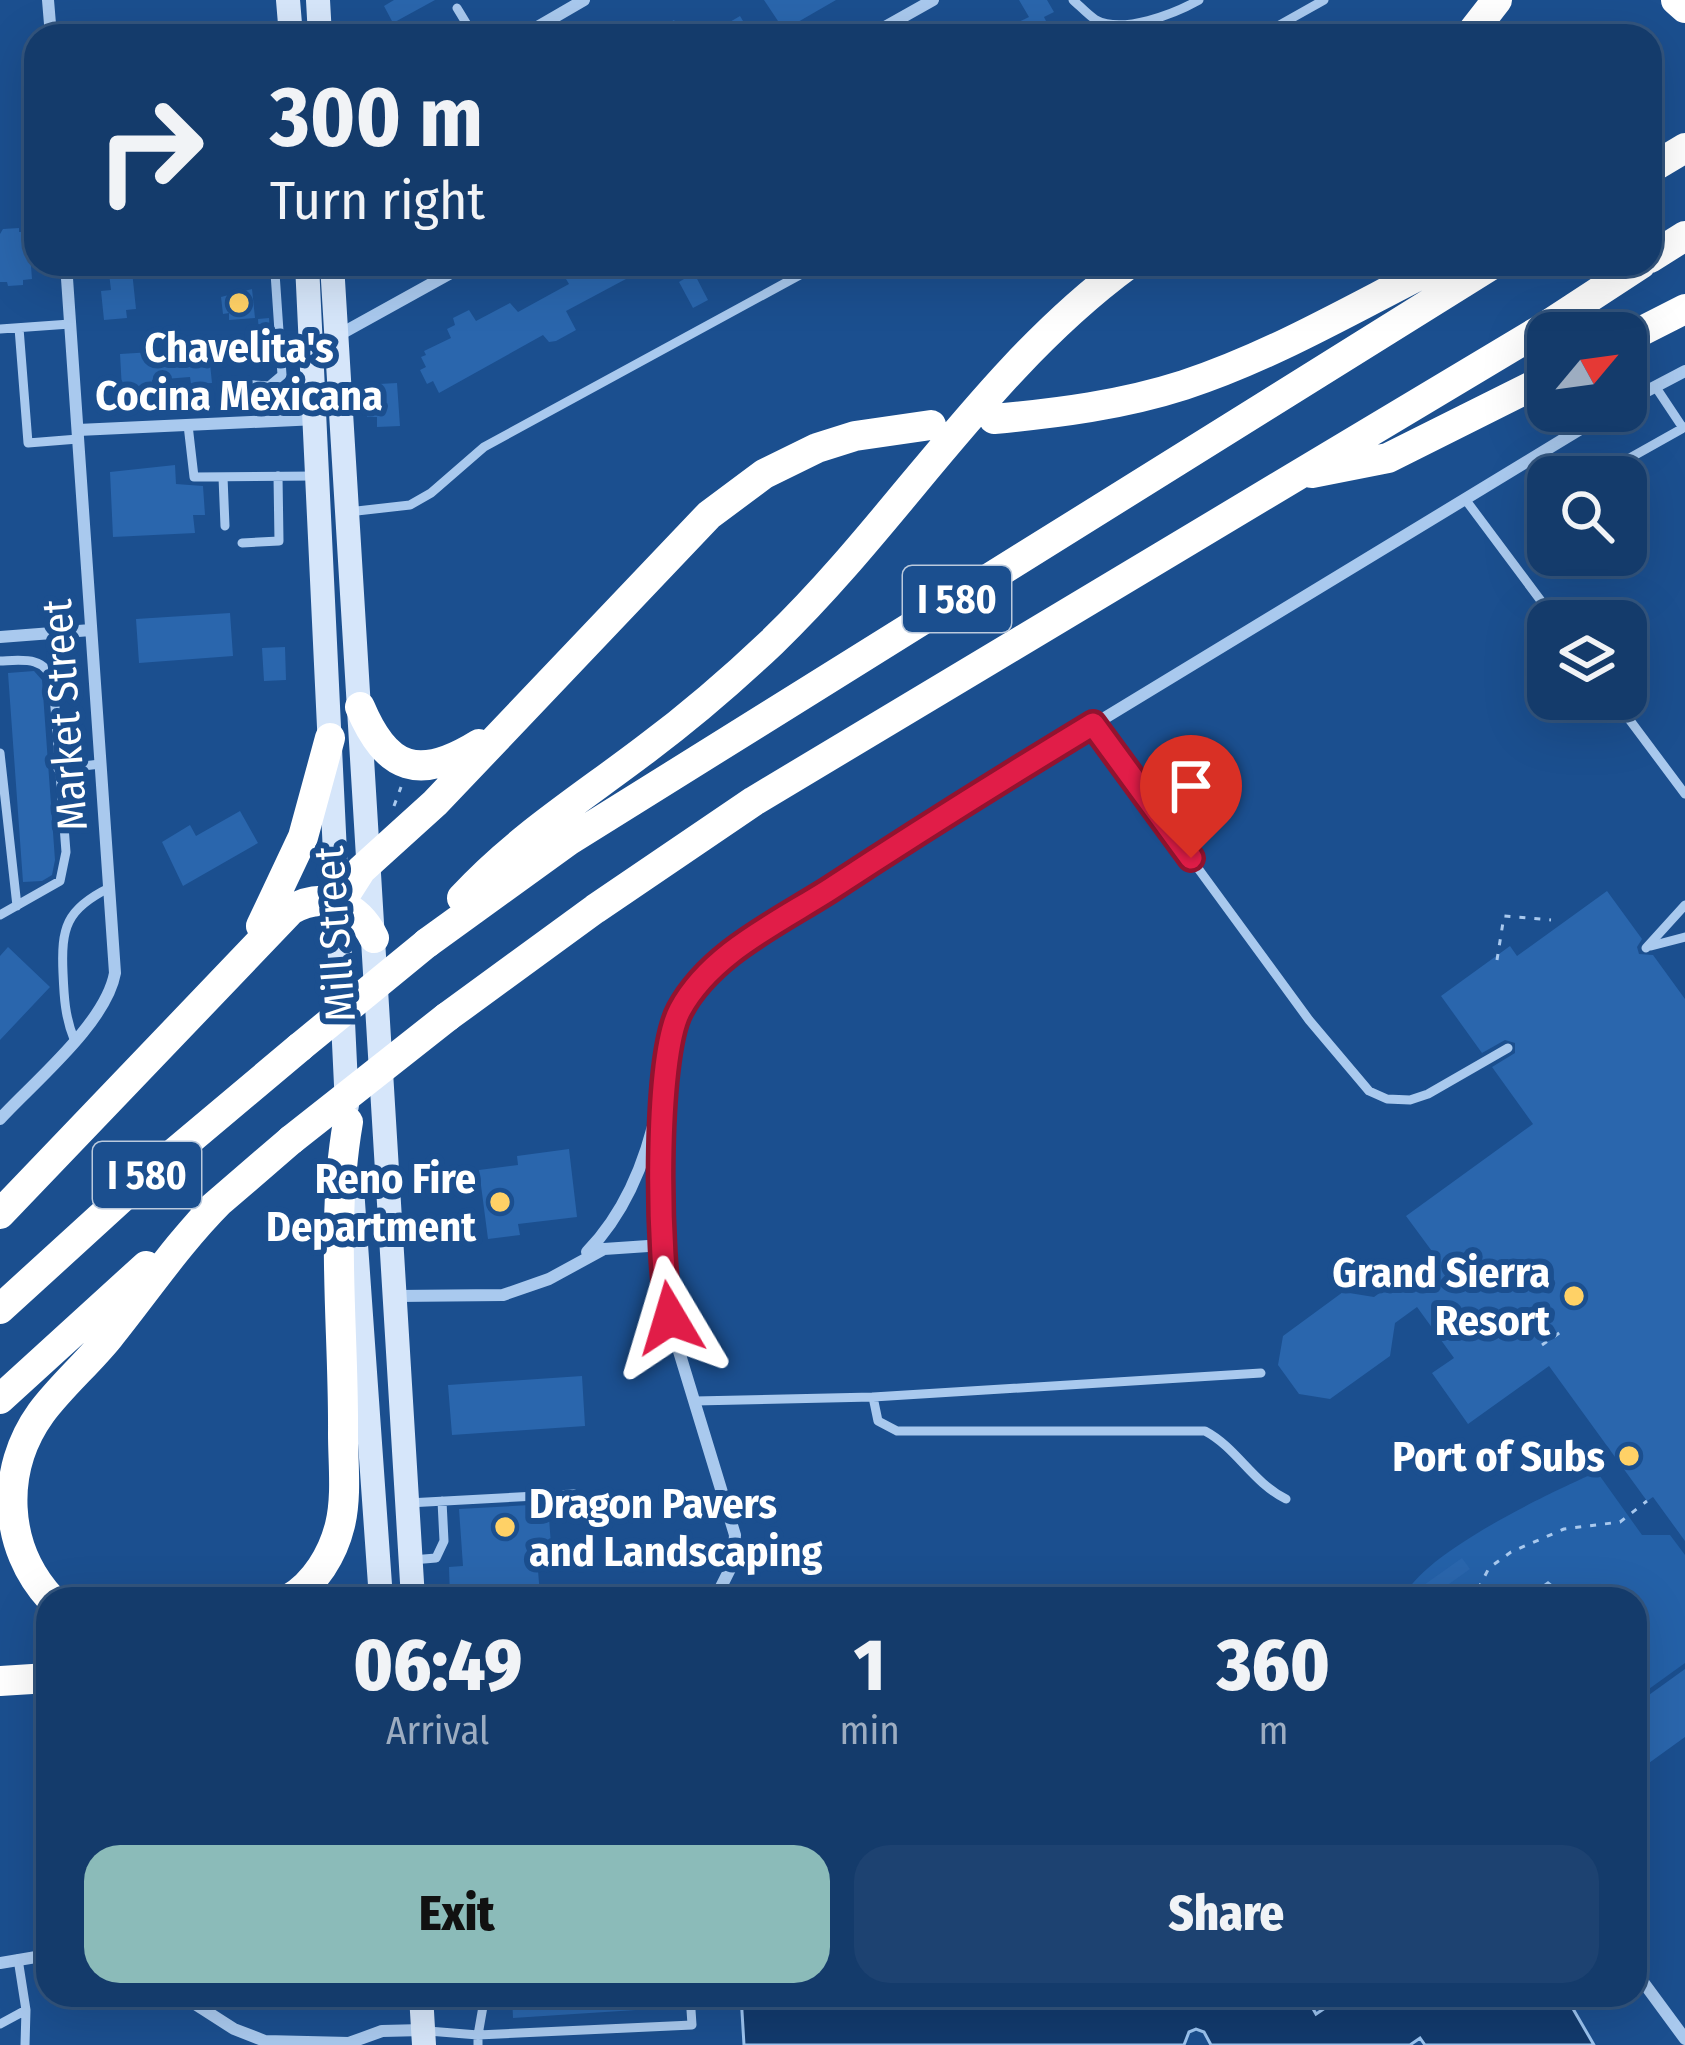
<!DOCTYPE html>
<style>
body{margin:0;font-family:"Fira Sans Condensed",sans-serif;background:#1d4271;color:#f1f3f6;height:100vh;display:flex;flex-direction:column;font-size:45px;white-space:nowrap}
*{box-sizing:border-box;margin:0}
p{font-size:39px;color:#9dadc1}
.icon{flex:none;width:66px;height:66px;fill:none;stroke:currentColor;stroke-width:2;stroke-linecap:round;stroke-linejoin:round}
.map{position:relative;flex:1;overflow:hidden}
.sheet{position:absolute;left:36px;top:1587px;width:1611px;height:420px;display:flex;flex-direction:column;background:#143b6b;border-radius:36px;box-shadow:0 12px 48px #0002,0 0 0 3px #33557e}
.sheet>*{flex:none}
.top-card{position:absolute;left:24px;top:24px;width:1638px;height:252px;border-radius:36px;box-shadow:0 12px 48px #0002,0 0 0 3px #33557e;background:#143b6b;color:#f1f3f6;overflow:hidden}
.needle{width:78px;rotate:61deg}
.tools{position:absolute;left:1527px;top:312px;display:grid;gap:24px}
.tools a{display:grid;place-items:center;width:120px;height:120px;border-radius:24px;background:#143b6b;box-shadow:0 12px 48px #0002,0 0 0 3px #33557e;font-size:60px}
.pin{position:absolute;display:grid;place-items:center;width:102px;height:102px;color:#fff;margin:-123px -51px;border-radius:50% 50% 50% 0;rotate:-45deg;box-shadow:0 0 12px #0007}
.pin .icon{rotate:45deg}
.me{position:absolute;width:132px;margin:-66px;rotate:353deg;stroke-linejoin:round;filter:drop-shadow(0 0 9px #0008)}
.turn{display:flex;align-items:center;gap:42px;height:252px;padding:0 48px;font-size:54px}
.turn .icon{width:156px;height:156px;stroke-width:2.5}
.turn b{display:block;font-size:84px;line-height:102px}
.eta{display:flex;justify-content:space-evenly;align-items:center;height:204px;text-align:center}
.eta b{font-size:72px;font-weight:800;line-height:84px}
.button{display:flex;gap:24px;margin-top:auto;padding:24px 48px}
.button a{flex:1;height:138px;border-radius:36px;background:#8bbbb9;color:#111;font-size:48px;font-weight:800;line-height:138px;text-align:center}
.button a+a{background:#1d4271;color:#f1f3f6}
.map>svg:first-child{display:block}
</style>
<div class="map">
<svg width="1685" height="2045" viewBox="0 0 1685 2045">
<rect width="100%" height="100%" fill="#1b4f8f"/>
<!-- green -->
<path fill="#2461a8" d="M1597,1472L1642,1535H1670L1685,1555V1663L1635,1699V1599H1403C1420,1554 1551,1492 1597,1472Z"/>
<!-- water -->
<path fill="#123a6d" stroke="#9cc4f0" stroke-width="3" d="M1548,1583L1559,1592L1585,1586L1595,1599H1526Z
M741,1995H1315L1308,2000L1316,2014L1328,2006L1322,1995H1381L1384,2000L1394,1995H1565L1594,2045H1425L1420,2038L1410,2045H1211L1204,2032L1196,2029L1189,2032L1184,2045H744Z"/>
<!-- building -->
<path fill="#2a66ad" d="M394,0H435L393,23L384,6Z
M764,0H836L784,30Z
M1019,0H1047L1054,12L1044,17L1048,25L1028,36H990L1029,17Z
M740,16L752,36H706Z
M674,20L684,36H646Z
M19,228V232H29L30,247L36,246V265L31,266L32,279L23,280V285L8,286L7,282H0V234L3,229Z
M557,264H654L566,311L576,330L556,341L549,342L543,335L439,393L433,381L427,384L420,370L426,367L421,357L426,355L424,351L451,338L447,329L455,325L453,318L469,310L476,321L510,303L518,312L569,284Z
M132,271L136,309L126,310L127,318L104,320L101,291L111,290L109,273Z
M694,273L708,300L693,308L679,282Z
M252,289L255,318L229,320V313L223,314L221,297Z
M269,318L272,363L261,364L258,319Z
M208,344L212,383L191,384L190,377L152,380L153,388L122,390L120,354L185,350L183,346Z
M397,383L400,426L377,427V417H367L366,395L380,391L379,384Z
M175,465L176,484L203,486L205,515H193L195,533L113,537L110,472Z
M230,613L233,656L139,663L136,619Z
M285,647L286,680L264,681L262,648Z
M34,671L42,680L55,860L52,875L42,881L23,882L8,673Z
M240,811L258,843L183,886L162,842L190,825L196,836Z
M1607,891L1642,939L1637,947L1639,954L1653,955L1685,999V1541L1653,1497L1647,1501L1549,1366L1468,1424L1432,1373L1454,1358L1417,1307L1395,1323L1390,1356L1330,1399L1299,1394L1278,1365L1283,1336L1343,1292L1374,1297L1434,1254L1406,1216L1533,1124L1492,1067L1515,1053V1043L1505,1040L1482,1053L1441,996L1510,946L1517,956Z
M8,947L50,987L0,1040V956Z
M569,1149L577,1217L518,1224L520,1235L488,1239L479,1170L518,1165L517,1156Z
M582,1376L585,1426L452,1435L448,1385Z
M548,1504L551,1545L536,1546L540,1595L450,1599L449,1567L463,1566L459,1509Z
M1462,1558L1470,1569L1428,1599H1404Z
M1685,1669V1737L1642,1768L1635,1757V1705Z
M512,1995H681L682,2007L513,2018Z"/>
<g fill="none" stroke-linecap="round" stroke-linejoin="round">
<!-- path -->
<path stroke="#a9c9ee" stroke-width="3" stroke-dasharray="6 9" stroke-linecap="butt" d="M394,806L401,787
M1497,960L1504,916L1551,920
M1542,1345L1562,1331
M1478,1589L1489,1568L1511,1552L1564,1529L1620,1522L1647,1501"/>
<!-- service -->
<path stroke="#a9c9ee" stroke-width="9" d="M1073,0C1080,6 1088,15 1096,20C1123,34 1174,14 1199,0
M457,8L474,36
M1260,36L1324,0
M19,328L28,443L78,439
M0,329L70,324
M239,384L269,386L282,375L275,273
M1655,386L1683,428
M188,425L194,477L316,476
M223,477L225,526
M1596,477L1685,427
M1465,499L1556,621
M348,512L410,505L431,493L484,447L820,264
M242,543L279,541L278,476
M1618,621L1628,604
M0,661C23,660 44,656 53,681L66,852L60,881L0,915
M1614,699L1685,794
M1093,725L1309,1020L1369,1091L1387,1099L1410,1100L1428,1094L1508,1048
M0,753L17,906
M58,769L100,764
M1651,946L1685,937
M1646,948L1685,905
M74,1039C65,1017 64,997 63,973C61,928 66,909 109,888
M873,1397L878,1421L897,1431H1205C1237,1448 1252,1482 1286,1499
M695,1401L873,1397L1261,1373
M408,1503L574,1494
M412,1560L436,1558L444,1541L442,1501
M48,1786L41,1791L43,1883L48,1893
M485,1995L478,2035L692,2025L690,1995
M0,2024L26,2010L18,1959
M428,2031L478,2035V2045
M25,2045L26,2010"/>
<!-- minor -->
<path stroke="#a9c9ee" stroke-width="12" d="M48,0L51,36
M522,36L584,0
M869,36L933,0
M337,336L467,264
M1626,402L1685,371
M78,430L317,419
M0,637L91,630
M0,1119C35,1081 106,1023 115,973L66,264
M587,1252C625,1213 647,1158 658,1105
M396,1296L503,1295L549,1279L604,1249L663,1245
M715,1599L733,1563L735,1535L674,1335L664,1282V1069L674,1023L691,993L730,954L917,832L1610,411
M0,1963L48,1955
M1635,1971L1685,2039
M181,1995L234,2029L265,2041L349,2043L382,2031L423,2030"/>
<!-- secondary -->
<path stroke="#d6e6fa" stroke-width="24" d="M288,0L291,36
M318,0L320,36
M307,264L347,1106
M332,264L413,1599
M352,1188L381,1599
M421,1995L424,2045"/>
<!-- motorway -->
<path stroke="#fff" stroke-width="30" d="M1676,0L1685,8
M1469,36L1497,0
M1650,169L1685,148
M1650,258L1685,236
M1626,339L1685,309
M994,419C1058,413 1122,405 1184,385C1273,356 1357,306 1441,264
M1312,473L1388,458L1548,378
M360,707C387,771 419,781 479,744
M462,898C516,839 583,797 646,749C690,716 732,680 772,642C897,522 987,368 1129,264
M339,917L347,892L361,870L435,803L709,515L764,474L817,448L855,436L931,425
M261,926L303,837L330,738
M427,943L568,841L1493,264
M447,1017L595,909L754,801L1540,330L1641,264
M0,1214L291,910C324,890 358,905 374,938
M205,1214L291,1140
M0,1309L137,1184L300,1047
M0,1399L146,1266
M51,1599C3,1547 0,1470 41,1413C61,1386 88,1363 109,1337C146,1291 178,1243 220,1201
M289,1599C315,1584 333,1554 340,1525C347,1496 343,1463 343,1434C344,1330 330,1225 348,1122
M0,1681L48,1678"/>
<!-- motorway-bridge -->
<path stroke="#fff" stroke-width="30" d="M300,1047L427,943
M291,1140L447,1017"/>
</g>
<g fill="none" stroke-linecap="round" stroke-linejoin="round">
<!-- route casing -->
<g stroke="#92132f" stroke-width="30">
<path id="route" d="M670,1318C658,1262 654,1058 680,1010C710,954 777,923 829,890C916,833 1004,778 1093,724L1191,858"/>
</g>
<!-- route -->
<use href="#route" stroke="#e11d48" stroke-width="21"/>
</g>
<!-- markers -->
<g fill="#ffd166" stroke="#1b4f8f" stroke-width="4.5">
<circle cx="239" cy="303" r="12"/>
<circle cx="500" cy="1202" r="12"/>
<circle cx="1574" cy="1296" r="12"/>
<circle cx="1629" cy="1456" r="12"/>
<circle cx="505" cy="1527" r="12"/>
</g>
<g text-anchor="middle" stroke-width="12" stroke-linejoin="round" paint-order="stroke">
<!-- shield labels -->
<g fill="#1b4f8f" stroke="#bbcadd" stroke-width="3">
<rect x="903" y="566" width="108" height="66" rx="9"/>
<rect x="93" y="1142" width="108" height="66" rx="9"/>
</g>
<g font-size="39" font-weight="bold" fill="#fff">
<text x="957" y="613">I 580</text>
<text x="147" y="1189">I 580</text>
</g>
<!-- poi labels -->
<g font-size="42" font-weight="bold" fill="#fff" stroke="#1b4f8f" text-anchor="end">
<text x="239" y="362" text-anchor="middle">Chavelita's<tspan x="239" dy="48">Cocina Mexicana</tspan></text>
<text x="476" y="1193">Reno Fire<tspan x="476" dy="48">Department</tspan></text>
<text x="1550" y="1287">Grand Sierra<tspan x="1550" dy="48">Resort</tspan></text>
<text x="1605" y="1471">Port of Subs</text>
<text x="529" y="1518" text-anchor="start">Dragon Pavers<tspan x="529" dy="48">and Landscaping</tspan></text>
</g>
<!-- street labels -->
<g font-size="42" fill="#fff" stroke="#1b4f8f">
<text transform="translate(64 715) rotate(-94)" y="15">Market Street</text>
<text transform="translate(334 934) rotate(-94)" y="15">Mill Street</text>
</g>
</g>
</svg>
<div class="tools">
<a><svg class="needle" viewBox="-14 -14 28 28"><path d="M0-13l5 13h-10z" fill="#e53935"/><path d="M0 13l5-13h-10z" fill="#9dadc1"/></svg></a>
<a><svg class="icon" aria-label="search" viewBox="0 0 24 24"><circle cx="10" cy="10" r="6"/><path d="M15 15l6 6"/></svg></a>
<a><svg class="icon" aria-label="layers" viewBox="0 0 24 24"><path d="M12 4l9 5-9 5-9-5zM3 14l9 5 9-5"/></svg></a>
</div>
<div class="pin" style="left:1191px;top:858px;background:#d93025"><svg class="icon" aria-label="arrive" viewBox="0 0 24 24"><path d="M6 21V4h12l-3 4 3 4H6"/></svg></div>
<svg class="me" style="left:670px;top:1318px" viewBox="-20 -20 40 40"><path d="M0-17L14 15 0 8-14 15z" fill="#e11d48" stroke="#fff" stroke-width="4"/></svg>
<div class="top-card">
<div class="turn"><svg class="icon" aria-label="right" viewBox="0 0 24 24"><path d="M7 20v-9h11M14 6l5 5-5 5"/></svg><div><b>300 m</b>Turn right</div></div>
</div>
<section class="sheet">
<div class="eta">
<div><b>06:49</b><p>Arrival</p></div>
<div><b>1</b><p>min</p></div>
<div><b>360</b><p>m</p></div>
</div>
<div class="button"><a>Exit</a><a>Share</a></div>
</section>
</div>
